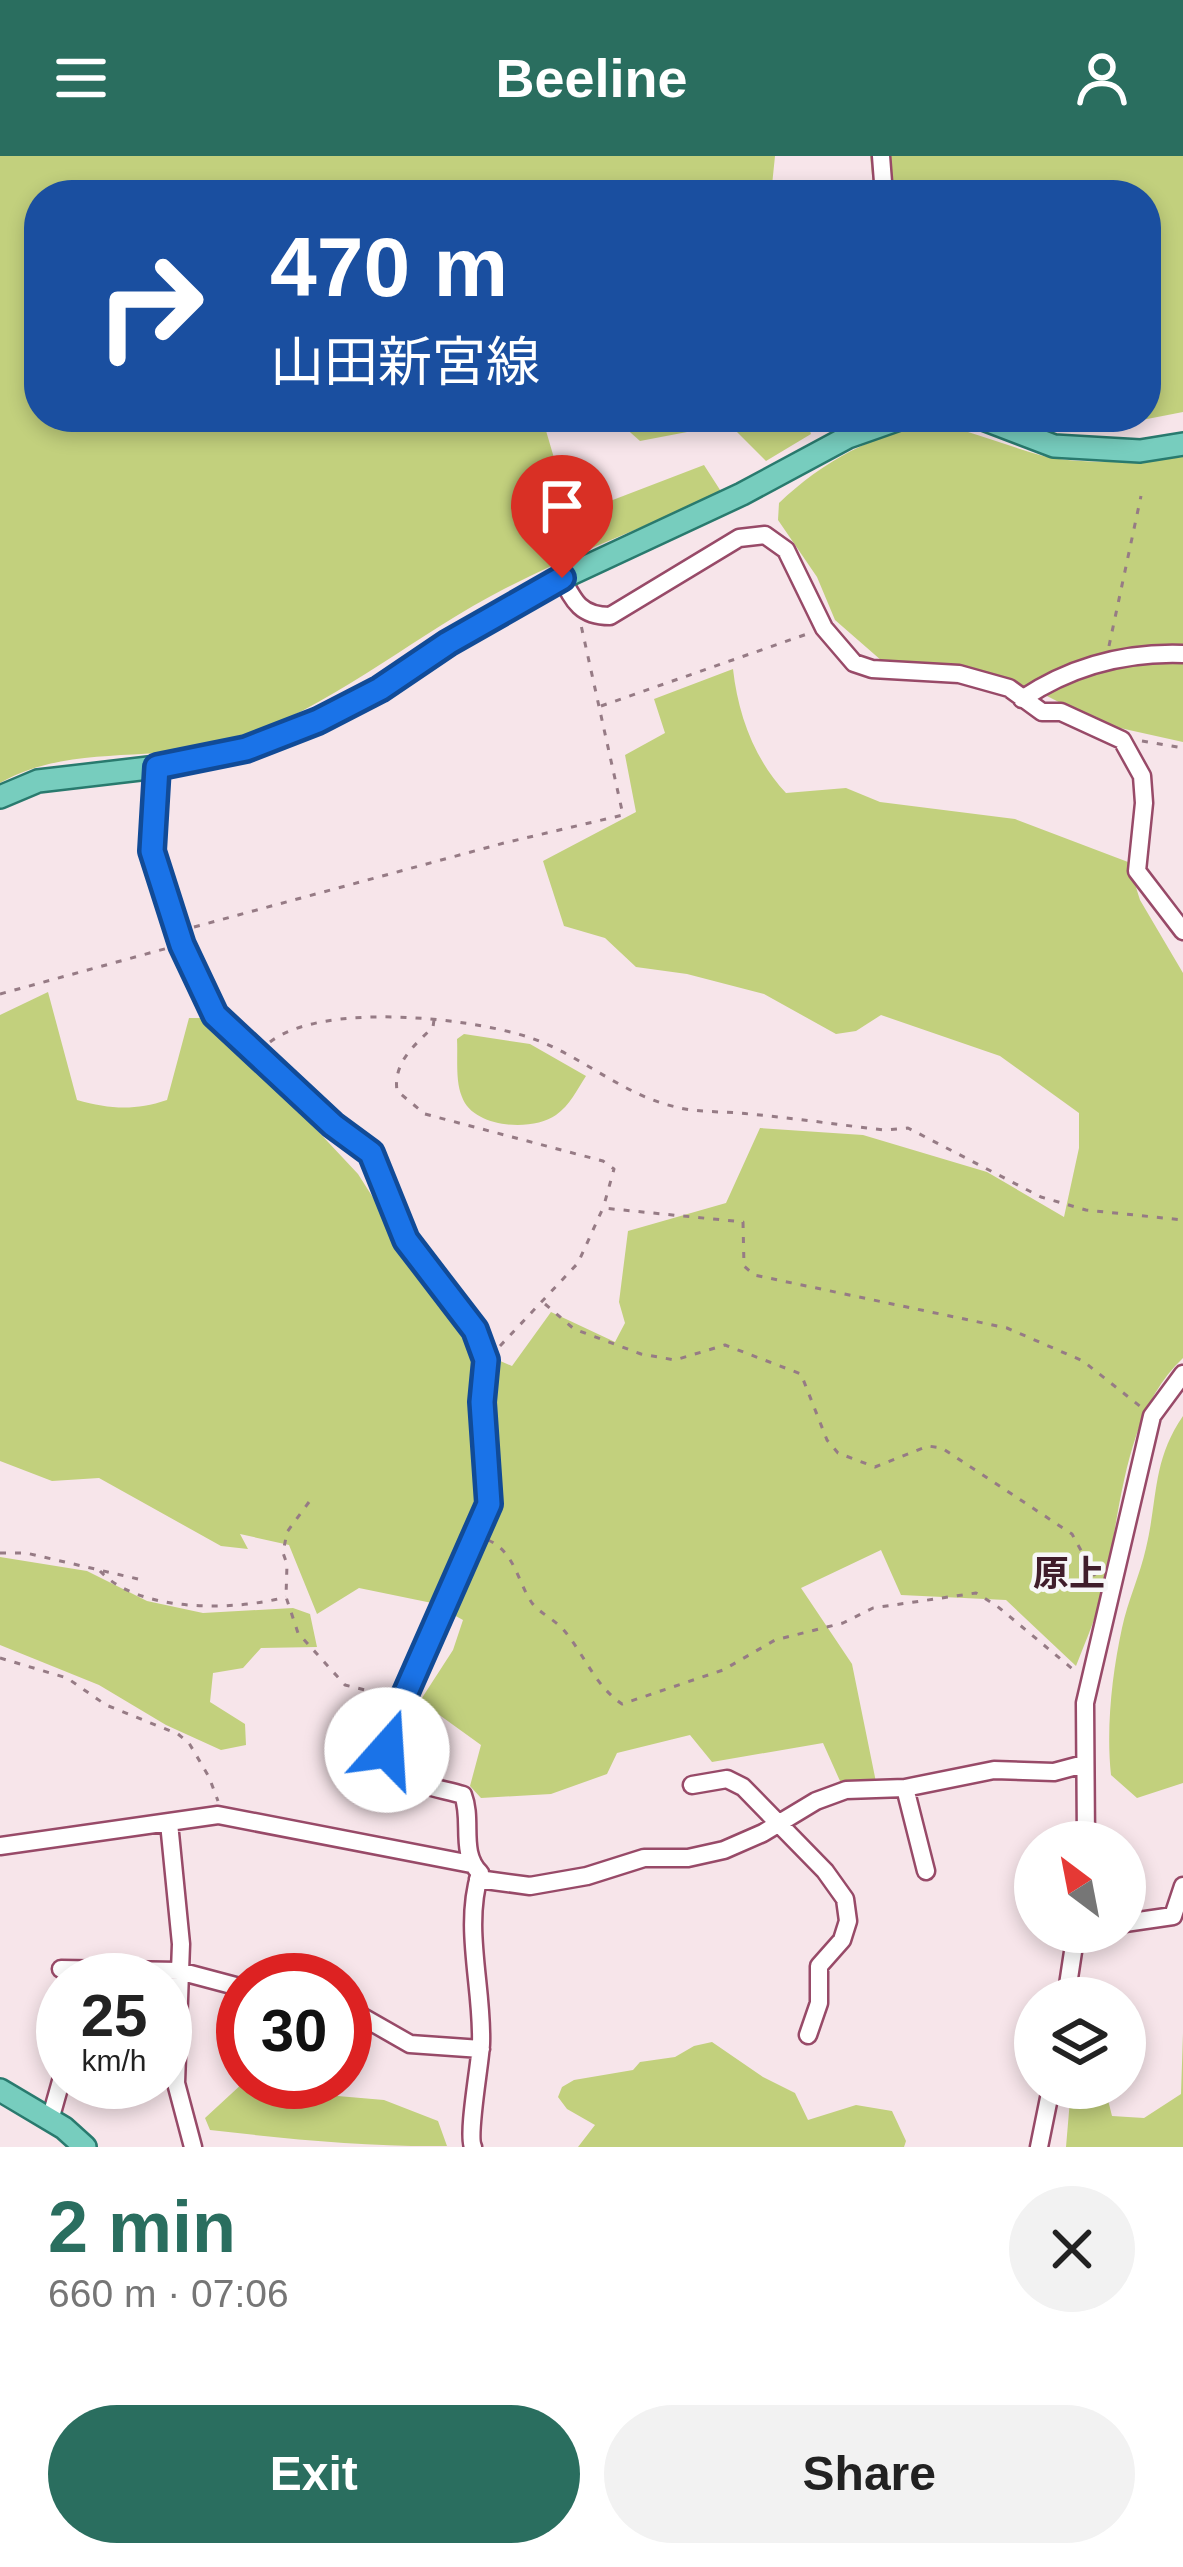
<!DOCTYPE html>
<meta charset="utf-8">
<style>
body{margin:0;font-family:Arial,"Noto Sans JP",sans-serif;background:#f2f2f2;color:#222;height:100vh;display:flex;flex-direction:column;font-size:45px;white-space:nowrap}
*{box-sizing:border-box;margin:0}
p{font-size:39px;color:#767676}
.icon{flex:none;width:66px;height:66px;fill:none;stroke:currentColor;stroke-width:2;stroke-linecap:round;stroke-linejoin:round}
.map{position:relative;height:1991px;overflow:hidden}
.drawer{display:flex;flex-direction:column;background:#fff;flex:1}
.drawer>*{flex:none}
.guide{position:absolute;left:24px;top:24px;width:1137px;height:252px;border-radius:48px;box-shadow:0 6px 18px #0003;background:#1a4fa0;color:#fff;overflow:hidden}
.needle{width:78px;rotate:328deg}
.tools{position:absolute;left:1014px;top:1665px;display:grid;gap:24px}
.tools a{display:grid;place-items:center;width:132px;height:132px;border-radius:50%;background:#fff;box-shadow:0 6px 18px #0003;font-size:60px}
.speed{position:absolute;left:36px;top:1797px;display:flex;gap:24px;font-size:60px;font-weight:700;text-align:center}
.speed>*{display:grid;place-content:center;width:156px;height:156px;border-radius:50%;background:#fff;box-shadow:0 6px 18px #0003;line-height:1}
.speed small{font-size:30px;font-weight:400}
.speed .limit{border:18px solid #d22;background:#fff;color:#111}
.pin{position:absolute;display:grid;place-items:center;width:102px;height:102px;color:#fff;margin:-123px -51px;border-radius:50% 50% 50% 0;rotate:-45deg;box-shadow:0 0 12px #0007}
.pin .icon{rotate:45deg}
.me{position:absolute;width:132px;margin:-66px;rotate:19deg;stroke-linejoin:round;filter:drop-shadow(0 0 9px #0008)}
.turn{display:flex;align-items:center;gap:42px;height:252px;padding:0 48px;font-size:54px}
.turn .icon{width:156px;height:156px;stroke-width:2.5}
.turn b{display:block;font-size:84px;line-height:102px}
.round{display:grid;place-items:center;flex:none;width:126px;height:126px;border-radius:63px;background:#f2f2f2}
.overview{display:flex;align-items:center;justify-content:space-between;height:204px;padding:0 48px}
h1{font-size:72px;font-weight:700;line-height:90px;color:#2a6e5f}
.primary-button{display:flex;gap:24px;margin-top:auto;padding:24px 48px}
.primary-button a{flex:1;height:138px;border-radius:72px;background:#2a6e5f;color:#fff;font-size:48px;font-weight:700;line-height:138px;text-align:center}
.primary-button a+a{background:#f2f2f2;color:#222}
header{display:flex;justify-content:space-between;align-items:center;height:156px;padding:0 48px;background:#2a6e5f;color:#fff;font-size:54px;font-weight:700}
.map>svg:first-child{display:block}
</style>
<header><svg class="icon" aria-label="menu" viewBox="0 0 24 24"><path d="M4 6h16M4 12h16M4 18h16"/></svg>Beeline<svg class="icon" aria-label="person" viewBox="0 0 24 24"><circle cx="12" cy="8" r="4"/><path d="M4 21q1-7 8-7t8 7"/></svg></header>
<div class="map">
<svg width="1183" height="1991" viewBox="0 0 1183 1991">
<rect width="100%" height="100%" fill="#f7e5ea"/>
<!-- green -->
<path fill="#c2d07d" d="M0,0H775L771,39H39V261H542L571,360L704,309L722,337C649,369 574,397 504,433C415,479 336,548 241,582C163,610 73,585 0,627Z
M870,0H1183V256L1142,264L1098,261H1146V39H874Z
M613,261H805L811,278L766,305L729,268L640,285Z
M936,268C975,276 1007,290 1043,300C1081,309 1144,306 1183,301V586L1102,568L1045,539L955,509L882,505L835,464L817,421L778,364L779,347C823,305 876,276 936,268Z
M733,513C738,558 754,603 786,637L846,632L880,646L1015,663L1128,706L1140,744L1183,817V1202C1124,1257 1121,1356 1104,1430C1098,1457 1086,1484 1076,1510L1006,1444L901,1439L881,1394L801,1432L852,1508L876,1626L840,1625L823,1587L712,1606L690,1579L617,1597L607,1618L551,1638L481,1642L470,1630L481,1589L420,1545L453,1494L463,1464L432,1447L359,1432L317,1458L289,1389L240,1378L248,1393L221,1390L99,1322L52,1325L0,1305V859L48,836L77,944C110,953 134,955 167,944L189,862H206L270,924L358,1018L468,1191L512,1210L551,1156L615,1186L625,1167L619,1146L628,1075L726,1047L760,972L863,979L987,1016L1064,1061L1079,992V957L1000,900L881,859L856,875L836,878L764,838L687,818L636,811L605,782L564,770L543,705L636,656L625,599L665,577L654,543Z
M464,878L530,888L586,920C577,934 570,949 556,959C532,976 473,972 462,941C455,925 458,900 457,883Z
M1183,1260V1627L1137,1642L1111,1619C1106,1572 1112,1518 1122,1472C1128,1444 1140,1419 1146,1392C1158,1342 1152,1305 1183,1260Z
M0,1401L87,1415L147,1445L203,1457L293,1452L310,1458L317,1491L261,1492L243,1512L213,1517L210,1546L245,1568L246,1589L221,1594L166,1569L99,1529L0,1489Z
M1183,1877V1991H1066L1071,1932H1105L1112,1960L1144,1962L1181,1938Z
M712,1886L763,1921L795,1937L808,1964L856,1949L892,1955L906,1985L904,1991H578L595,1969L567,1953L558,1941L562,1931L574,1924L633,1914L640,1906L675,1901L694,1890Z
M244,1926H274L326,1939L384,1944L438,1965L447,1990C369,1991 288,1983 210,1974L205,1962Z"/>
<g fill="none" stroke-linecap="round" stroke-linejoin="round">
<!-- minor casing -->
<g stroke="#984a68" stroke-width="21">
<path id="minor" d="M881,0L884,39
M562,422C574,446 581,460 610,460L739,382L765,379L786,394L824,472L854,507L872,513L959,518L1009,532L1042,556H1061L1122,584L1142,620L1144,647L1137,715L1183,775
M1022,543C1070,511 1125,496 1183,498
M157,611L152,695L182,789L215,859L333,969L371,997L406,1084L475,1174L486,1204L482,1246L489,1348L388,1577C385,1628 424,1628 463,1639C473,1665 459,1696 480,1717C463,1772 483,1832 481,1888C480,1909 467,1978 473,1991
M692,1629L727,1623L743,1631L825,1715L845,1743L848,1765L842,1784L819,1810V1847L808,1879
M905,1632L926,1715
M169,1667L181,1788L176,1927L193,1991
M1086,1686L1085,1547L1152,1260L1183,1218
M0,1690L218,1659L471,1708
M478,1723L530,1730L587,1720L644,1702H688L724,1694L763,1677L816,1645L846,1634L905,1632L994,1614L1054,1616L1084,1608
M1125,1767L1173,1760L1183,1730
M61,1813L179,1815L243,1832
M1066,1842L1076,1776
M345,1851L410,1888L481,1893
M50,1964L63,1918
M1039,1991L1051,1932"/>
</g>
<!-- major casing -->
<g stroke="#297a6e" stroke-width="26">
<path id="major" d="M978,261L1054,290L1140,295L1183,288
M0,641L38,625L157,611L246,593L318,565L380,533L449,487L562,422L742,338L848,281L905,261
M0,1934L64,1972L85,1991"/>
</g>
<!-- path -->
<path stroke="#967b85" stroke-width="3" stroke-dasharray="6 9" stroke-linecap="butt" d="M1109,490L1141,340
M601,550L807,478
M1142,585L1183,592
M194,771L504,687L623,659L581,469
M0,838L168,792
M434,864L433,871C415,889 393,906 397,935L425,958L603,1005L614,1013L604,1049
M270,886C322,846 466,861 528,881C580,898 622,939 676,951C699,957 725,955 749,958C794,962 839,969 885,974L908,972L1041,1041L1086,1054L1183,1064
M545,1148L574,1173L641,1198L675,1204L725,1189L801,1218L827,1284L838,1297L875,1311L928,1290L942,1292L1072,1378L1095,1420
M500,1190L578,1107L603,1052L743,1066L744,1110L754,1119L1007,1172L1083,1205L1141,1251
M309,1346L287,1376L283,1397L287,1408L286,1441L298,1477L345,1529L385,1539
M488,1384C515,1396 517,1425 532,1447C540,1457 553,1463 562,1472C584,1497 594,1529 622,1548L723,1514L775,1484L843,1467L873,1452L976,1437L997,1450L1075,1515
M0,1397H26L138,1423
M100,1415C139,1457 234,1455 286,1441
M0,1502L67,1522L106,1549L178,1578L189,1587L209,1621L218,1645"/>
<!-- minor -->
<use href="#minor" stroke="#fff" stroke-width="16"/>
<!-- major -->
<use href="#major" stroke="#77cdbe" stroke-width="21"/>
</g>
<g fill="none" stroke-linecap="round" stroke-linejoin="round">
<!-- route casing -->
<g stroke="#114b97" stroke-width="30">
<path id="route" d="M387,1594L388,1577L489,1348L482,1246L486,1204L475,1174L406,1084L371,997L333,969L215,859L182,789L152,695L157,611L246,593L318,565L380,533L448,487L562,422"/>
</g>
<!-- route -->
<use href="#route" stroke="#1a73e8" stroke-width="21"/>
</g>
<g text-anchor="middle" stroke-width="9" stroke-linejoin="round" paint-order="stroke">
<!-- quarter labels -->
<g font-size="36" font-weight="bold" fill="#401e2b" stroke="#f7f7f7">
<text x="1069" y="1430">原上</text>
</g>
</g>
</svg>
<div class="tools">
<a><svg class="needle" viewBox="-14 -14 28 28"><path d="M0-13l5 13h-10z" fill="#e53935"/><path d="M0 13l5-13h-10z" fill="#767676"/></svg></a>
<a><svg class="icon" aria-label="layers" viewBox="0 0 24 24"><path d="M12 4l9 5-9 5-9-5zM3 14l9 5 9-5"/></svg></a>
</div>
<div class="speed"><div>25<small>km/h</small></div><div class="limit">30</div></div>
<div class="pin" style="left:562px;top:422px;background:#d93025"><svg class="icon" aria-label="arrive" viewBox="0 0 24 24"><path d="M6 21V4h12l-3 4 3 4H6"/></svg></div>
<svg class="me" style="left:387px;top:1594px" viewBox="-20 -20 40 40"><circle r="19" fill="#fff"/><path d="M0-13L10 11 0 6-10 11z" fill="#1a73e8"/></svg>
<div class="guide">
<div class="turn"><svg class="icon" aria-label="right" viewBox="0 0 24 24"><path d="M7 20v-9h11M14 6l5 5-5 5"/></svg><div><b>470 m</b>山田新宮線</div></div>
</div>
</div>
<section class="drawer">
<div class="overview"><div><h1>2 min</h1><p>660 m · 07:06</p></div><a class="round"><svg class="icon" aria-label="close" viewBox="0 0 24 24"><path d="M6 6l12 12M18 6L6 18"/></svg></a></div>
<div class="primary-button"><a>Exit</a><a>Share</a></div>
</section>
